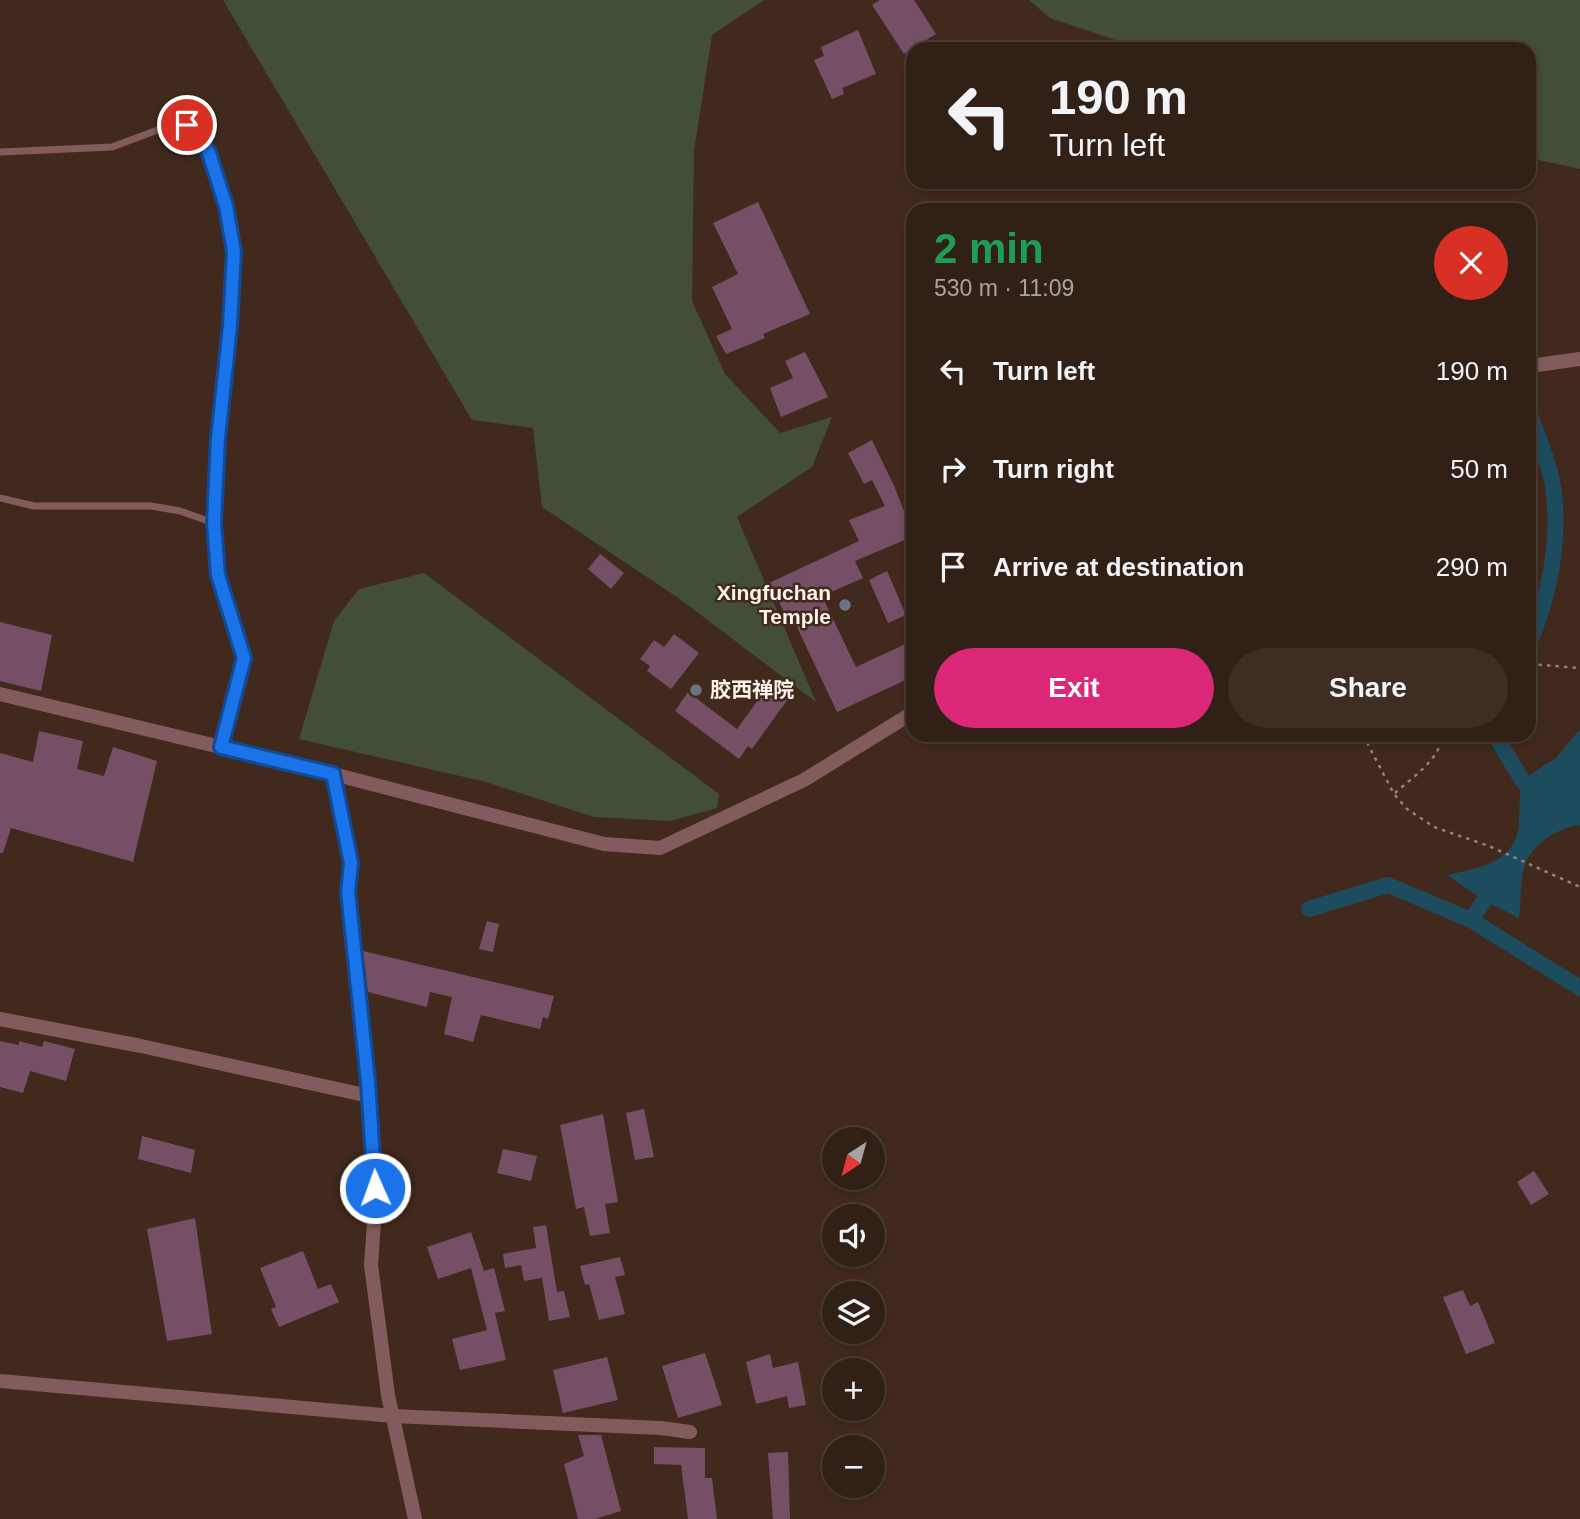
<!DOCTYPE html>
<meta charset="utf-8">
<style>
body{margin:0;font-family:Arial,"Noto Sans SC",sans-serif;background:#3d2d23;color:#f1f3f6;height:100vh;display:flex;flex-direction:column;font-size:26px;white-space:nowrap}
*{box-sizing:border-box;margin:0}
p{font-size:23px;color:#a8a3a1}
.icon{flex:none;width:38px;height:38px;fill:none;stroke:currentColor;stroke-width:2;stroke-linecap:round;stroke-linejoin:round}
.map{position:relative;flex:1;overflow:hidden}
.sheet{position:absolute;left:906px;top:203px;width:630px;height:539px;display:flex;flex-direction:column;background:#312016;border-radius:21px;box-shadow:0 4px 10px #0003,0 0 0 2px #4c3e35}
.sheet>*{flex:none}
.top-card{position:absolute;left:906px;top:42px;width:630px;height:147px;border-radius:21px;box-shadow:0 4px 10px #0003,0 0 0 2px #4c3e35;background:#312016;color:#f1f3f6;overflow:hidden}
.needle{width:46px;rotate:216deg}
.controls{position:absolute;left:822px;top:1127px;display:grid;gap:14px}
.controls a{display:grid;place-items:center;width:63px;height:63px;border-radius:50%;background:#312016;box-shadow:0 4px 10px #0003,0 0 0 2px #4c3e35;font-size:35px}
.pin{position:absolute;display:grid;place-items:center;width:60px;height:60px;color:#fff;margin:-30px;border:4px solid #fff;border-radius:50%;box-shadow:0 2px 7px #0007}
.me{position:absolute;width:77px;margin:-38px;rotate:358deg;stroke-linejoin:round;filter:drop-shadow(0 0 5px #0008)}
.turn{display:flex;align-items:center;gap:24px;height:147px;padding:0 28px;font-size:32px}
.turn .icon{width:91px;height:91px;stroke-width:2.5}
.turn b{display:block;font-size:49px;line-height:60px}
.round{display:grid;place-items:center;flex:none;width:74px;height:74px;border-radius:37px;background:#3d2d23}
.head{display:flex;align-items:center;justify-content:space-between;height:119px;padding:0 28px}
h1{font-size:42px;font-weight:700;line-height:52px;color:#1e9e55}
.button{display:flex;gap:14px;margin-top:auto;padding:14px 28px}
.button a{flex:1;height:80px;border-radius:42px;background:#db2777;color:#fff;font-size:28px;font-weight:700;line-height:80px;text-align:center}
.button a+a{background:#3d2d23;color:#f1f3f6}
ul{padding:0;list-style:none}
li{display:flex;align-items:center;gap:21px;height:98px;padding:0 28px}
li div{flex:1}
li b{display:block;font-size:26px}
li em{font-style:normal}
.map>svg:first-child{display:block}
</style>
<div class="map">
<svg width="1580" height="1519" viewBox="0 0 1580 1519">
<rect width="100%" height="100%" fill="#412a1d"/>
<!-- green -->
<path fill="#434e37" d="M223,0H764L712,35L694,151L692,301L725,374L780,433L832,417L812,467L737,517L816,702L677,597L542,507L533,428L472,420Z
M1029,0H1580V169L1530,158V49H1142L1050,18Z
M424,573L719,794L717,808L670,821L594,817L486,782L299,739L334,621L359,589Z"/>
<!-- water -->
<path fill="#1d4c5e" d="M1580,729V825C1559,827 1530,845 1524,867C1520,883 1521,901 1519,918L1485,901L1447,875C1477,868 1515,864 1519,825C1520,810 1519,795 1522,780L1556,758Z"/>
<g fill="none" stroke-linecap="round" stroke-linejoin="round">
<!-- canal -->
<path stroke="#1d4c5e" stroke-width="16" d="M1530,414C1537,437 1550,463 1553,487C1561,541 1550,592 1530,642
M1500,735L1498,740L1522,780L1536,794
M1309,909L1388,885L1471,920L1580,988
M1471,920L1497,882"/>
</g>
<!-- building -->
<path fill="#744f66" d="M880,0H914L936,34L904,54L872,5Z
M858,30L876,74L842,88L844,94L832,99L814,60L824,56L821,47Z
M758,202L810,314L763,334L765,338L726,354L716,336L732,329L712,287L738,274L713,223Z
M805,352L828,397L781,417L770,388L793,378L785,361Z
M872,440L895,488L914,536L855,561L863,578L822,596L856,667L914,640V676L837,712L789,610L784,612L769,583L859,541L849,520L885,506L872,480L864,484L848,453Z
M600,554L624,573L611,589L588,569Z
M887,571L906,615L888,623L869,580Z
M0,622L52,635L41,691L0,681Z
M674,634L699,653L671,689L647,671L650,666L640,659L654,640L664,647Z
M774,678L793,692L752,749L748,746L739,759L675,711L688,692L737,729Z
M39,731L83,741L77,769L104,776L113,747L157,761L133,862L11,828L3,853H0V753L33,762Z
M487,921L499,924L493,952L479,949Z
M363,951L554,996L548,1019L543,1017L540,1029L481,1015L473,1042L444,1034L452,997L430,992L427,1007L368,992Z
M0,1041L19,1045V1041L42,1047L44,1041L75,1049L66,1081L30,1071L23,1093L0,1087Z
M644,1109L654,1157L635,1160L626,1113Z
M603,1114L618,1202L605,1204L610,1233L590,1236L584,1207L576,1209L560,1125Z
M142,1136L195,1150L191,1173L138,1159Z
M503,1149L537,1156L531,1181L497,1173Z
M1534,1171L1549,1194L1531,1205L1517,1182Z
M195,1218L212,1334L167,1341L147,1229Z
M546,1225L557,1292L564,1291L570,1317L549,1321L542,1278L524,1281L521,1265L505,1268L503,1254L536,1248L533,1227Z
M471,1232L484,1271L494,1268L505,1311L495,1313L506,1360L460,1370L452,1339L487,1330L471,1268L438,1279L427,1247Z
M303,1251L318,1289L331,1284L339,1302L279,1327L271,1309L276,1307L260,1268Z
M620,1257L625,1275L615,1277L625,1314L599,1320L589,1284L585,1285L580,1266Z
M1463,1290L1470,1306L1478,1302L1495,1343L1466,1354L1443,1297Z
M705,1353L722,1405L678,1418L662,1366Z
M770,1354L773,1368L798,1362L806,1405L789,1408L787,1396L756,1404L746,1362Z
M607,1357L618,1400L563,1413L553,1370Z
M578,1435H601L621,1511L595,1519H578L564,1464L584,1456Z
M654,1447L705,1448V1478H712L717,1519H688L681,1465L654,1464Z
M788,1452L790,1519H773L768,1453Z"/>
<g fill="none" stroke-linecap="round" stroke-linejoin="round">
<!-- path -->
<path stroke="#948178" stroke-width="2.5" stroke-dasharray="3.5 5" stroke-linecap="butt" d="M1530,664L1580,668
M1363,735L1394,794L1407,809L1434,827L1489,846L1580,887
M1395,793C1414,776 1439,760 1443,735"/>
<!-- service -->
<path stroke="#835b5c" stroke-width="7" d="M0,152L112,147L163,128L187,125L197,133L209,153L226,206L234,252L230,326L217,439L214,523L218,575L244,658L221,747
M0,498L34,506H151L180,511L214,523"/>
<!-- minor -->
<path stroke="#835b5c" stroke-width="14" d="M1530,366L1580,359
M912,413L914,416
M0,694L333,774L604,844L660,848L804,780L914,712
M333,774L351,863L348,892L373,1146L375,1209L371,1265L388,1395L415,1519
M0,1019L141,1046L369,1096
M0,1381L393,1416L661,1428L690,1432"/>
</g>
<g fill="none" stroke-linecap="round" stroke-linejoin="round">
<!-- route casing -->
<g stroke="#114b97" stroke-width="18">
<path id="route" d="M187,125L197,132L209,153L226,206L234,252L230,326L218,439L214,523L218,575L244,658L221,747L333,774L351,863L348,892L368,1082L375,1188"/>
</g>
<!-- route -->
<use href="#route" stroke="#1a73e8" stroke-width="12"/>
</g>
<!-- markers -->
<g fill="#6b7280" stroke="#412a1d" stroke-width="2.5">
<circle cx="845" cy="605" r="7"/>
<circle cx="696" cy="690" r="7"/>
</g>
<g text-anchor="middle" stroke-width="5" stroke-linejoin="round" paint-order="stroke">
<!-- poi labels -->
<g font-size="21" font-weight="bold" fill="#fff2ec" stroke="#412a1d" text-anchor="end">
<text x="831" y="600">Xingfuchan<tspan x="831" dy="24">Temple</tspan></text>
<text x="710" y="697" text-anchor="start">胶西禅院</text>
</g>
</g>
</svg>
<div class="controls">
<a><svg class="needle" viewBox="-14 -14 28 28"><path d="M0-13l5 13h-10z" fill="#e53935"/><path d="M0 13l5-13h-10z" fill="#a8a3a1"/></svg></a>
<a><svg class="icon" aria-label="sound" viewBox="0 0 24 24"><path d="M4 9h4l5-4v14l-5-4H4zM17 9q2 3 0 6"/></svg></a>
<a><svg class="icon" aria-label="layers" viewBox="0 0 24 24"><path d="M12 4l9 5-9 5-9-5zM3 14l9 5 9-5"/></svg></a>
<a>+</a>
<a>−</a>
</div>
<div class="pin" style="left:187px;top:125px;background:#d93025"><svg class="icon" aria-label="arrive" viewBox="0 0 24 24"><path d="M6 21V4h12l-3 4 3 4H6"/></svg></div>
<svg class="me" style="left:375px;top:1188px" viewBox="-20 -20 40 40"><circle r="17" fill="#1a73e8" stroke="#fff" stroke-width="3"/><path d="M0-11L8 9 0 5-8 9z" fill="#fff"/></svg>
<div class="top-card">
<div class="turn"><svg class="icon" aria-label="left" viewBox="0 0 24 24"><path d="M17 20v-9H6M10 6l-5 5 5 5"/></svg><div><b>190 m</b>Turn left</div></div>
</div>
<section class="sheet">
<div class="head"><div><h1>2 min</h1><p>530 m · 11:09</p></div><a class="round" style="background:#d93025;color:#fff"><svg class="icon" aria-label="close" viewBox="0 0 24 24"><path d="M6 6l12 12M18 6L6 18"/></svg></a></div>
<ul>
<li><svg class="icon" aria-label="left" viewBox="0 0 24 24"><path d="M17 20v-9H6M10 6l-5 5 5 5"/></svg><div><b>Turn left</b></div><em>190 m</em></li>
<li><svg class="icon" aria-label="right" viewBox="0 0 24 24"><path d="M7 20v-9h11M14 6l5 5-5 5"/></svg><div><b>Turn right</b></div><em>50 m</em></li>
<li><svg class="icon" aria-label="arrive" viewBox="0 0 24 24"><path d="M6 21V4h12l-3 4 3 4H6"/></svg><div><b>Arrive at destination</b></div><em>290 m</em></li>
</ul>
<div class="button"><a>Exit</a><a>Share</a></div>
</section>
</div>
